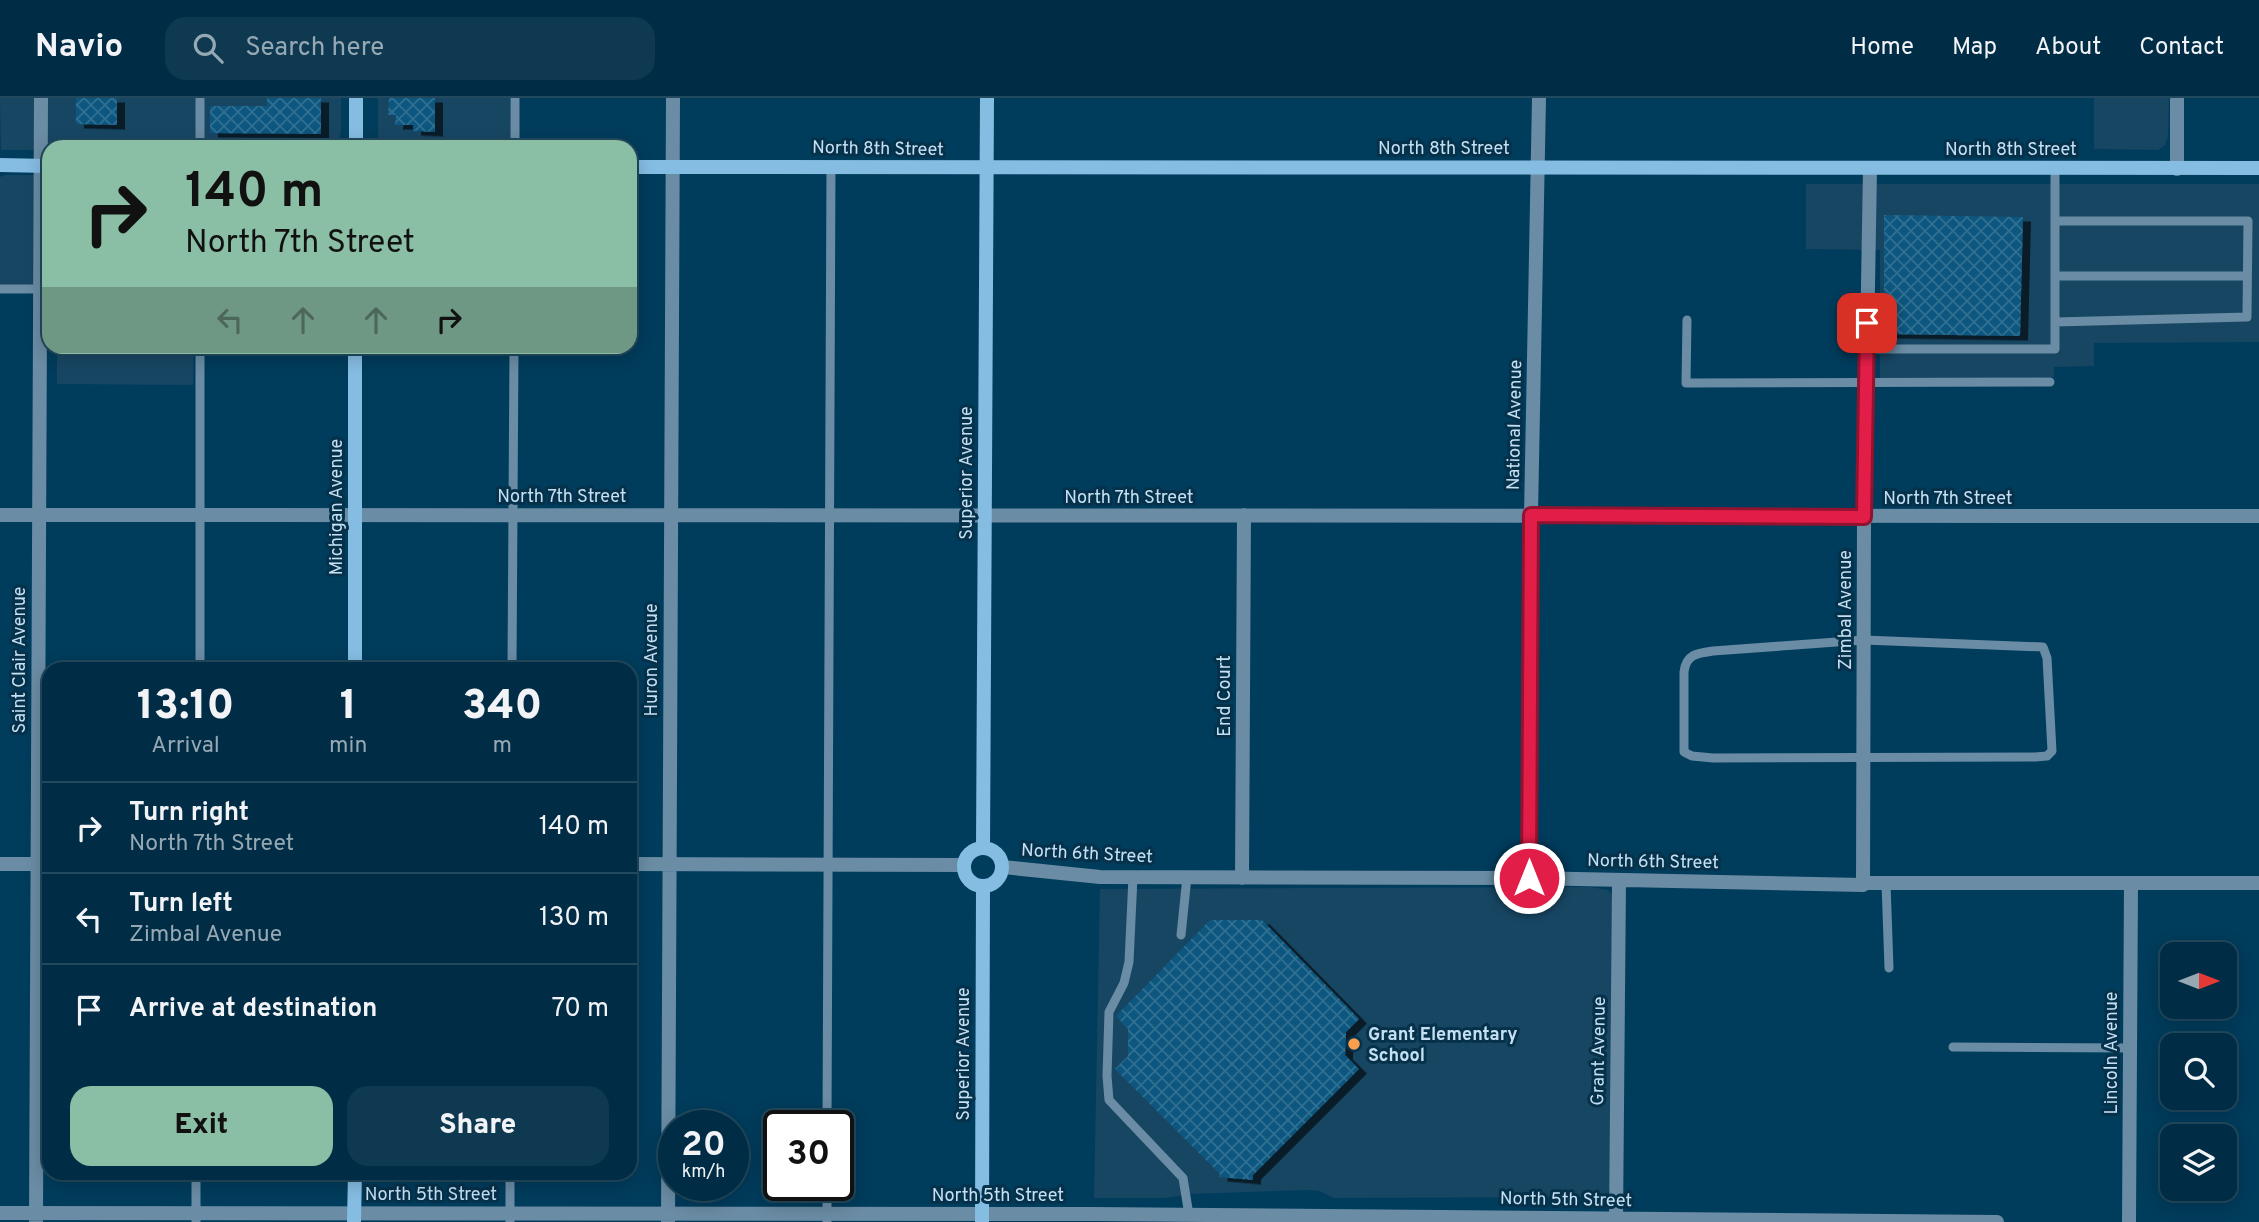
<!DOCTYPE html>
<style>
body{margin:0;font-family:Overpass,sans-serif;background:#0e3950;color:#f1f3f6;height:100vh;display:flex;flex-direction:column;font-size:26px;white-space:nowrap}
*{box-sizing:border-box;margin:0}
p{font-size:23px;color:#95a8b3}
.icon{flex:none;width:38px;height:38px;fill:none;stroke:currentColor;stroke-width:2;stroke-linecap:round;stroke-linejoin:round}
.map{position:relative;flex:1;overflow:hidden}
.sheet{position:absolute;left:42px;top:564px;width:595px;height:518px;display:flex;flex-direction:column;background:#002d45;border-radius:21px;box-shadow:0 4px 18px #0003,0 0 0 2px #22495e}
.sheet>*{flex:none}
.guide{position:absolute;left:42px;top:42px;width:595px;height:214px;border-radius:21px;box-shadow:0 4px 18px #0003,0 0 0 2px #22495e;background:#8abfa5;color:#111;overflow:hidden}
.needle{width:46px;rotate:90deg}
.fabs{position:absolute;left:2160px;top:844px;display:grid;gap:14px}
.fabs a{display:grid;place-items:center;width:77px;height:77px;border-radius:14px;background:#002d45;box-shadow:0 4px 18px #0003,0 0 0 2px #22495e;font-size:35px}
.speed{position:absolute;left:658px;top:1012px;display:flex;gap:14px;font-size:35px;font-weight:700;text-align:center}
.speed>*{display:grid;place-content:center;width:91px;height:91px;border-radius:50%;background:#002d45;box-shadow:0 4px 18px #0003,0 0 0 2px #22495e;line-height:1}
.speed small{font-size:18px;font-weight:400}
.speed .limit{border:4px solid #111;border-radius:10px;background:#fff;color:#111}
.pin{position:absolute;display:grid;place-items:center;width:60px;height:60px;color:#fff;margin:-30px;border-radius:14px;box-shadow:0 4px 10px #0006}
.me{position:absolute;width:77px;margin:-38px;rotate:0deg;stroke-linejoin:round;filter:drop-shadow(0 0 5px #0008)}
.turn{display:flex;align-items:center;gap:24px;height:147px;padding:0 28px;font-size:32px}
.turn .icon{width:91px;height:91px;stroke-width:2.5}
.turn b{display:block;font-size:49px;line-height:60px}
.lanes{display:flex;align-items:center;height:66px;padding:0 28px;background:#0003;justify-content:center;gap:35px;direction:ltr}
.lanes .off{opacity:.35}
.eta{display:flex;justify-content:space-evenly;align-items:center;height:119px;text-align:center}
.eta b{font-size:42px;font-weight:800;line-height:49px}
.action{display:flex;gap:14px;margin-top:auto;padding:14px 28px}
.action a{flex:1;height:80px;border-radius:21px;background:#8abfa5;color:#111;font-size:28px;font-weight:800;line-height:80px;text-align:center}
.action a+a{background:#0e3950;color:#f1f3f6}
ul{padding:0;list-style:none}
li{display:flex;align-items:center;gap:21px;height:91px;padding:0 28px;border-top:2px solid #22495e}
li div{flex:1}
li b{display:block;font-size:26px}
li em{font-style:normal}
header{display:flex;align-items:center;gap:42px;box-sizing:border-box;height:98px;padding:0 35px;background:#002d45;border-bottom:2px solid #22495e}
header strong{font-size:33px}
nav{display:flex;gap:38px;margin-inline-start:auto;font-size:24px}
.search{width:490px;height:63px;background:#0e3950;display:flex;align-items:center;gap:18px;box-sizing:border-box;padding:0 24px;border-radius:21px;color:#95a8b3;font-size:26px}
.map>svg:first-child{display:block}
</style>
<header>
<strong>Navio</strong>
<div class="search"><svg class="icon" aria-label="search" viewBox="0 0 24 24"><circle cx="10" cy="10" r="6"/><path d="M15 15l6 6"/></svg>Search here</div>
<nav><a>Home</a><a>Map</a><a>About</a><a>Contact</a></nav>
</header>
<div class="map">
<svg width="2259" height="1124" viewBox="0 0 2259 1124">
<defs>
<pattern id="building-cross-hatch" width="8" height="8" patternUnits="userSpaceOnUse" patternTransform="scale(1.75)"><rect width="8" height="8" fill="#0f577f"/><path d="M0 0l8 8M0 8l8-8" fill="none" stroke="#306f92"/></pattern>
<filter id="shadow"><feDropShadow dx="8" dy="4.5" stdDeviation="0" flood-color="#0009"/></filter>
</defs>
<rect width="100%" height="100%" fill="#003c5c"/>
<!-- built -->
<path fill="#174663" d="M0,0H341V34L339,42L334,49L105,47L100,49H49V52H1Z
M378,0H510L511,49L385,48L380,44L378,39Z
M2094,0H2169L2168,38L2165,47L2158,52L2094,51Z
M5,77H49V189H0V79Z
M1806,86H2259V244L2094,245V268L2054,269V279L1880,282V152L1806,151Z
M57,249H194L193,287L57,286Z
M1590,789L1608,792L1611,795L1612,802L1610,1090L1607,1096L1592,1099L1334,1100L1319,1093L1307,1092L1190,1096L1165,1100H1094L1100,791Z"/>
<!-- building -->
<path fill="url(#building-cross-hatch)" filter="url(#shadow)" d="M76,0H117V27L76,26Z
M267,0H321V36L210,35V8H267Z
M389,0H435V34L413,33V27H395L396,17H388Z
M1884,117L2023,119L2020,238L1884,236Z
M1210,822H1262L1359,921L1346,934L1345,957L1359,971L1253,1077V1082L1219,1079L1220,1076L1115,971L1128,958V931L1116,918Z"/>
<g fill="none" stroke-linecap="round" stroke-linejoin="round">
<!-- lane -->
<path stroke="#6a8ca4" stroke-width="9" d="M200,0V49
M515,49V0
M2055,178H2247
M0,191H40
M1687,222L1686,285L2050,284
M2055,224L2247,219L2248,123H2055
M1867,251H2055V71
M1864,542L2043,549L2047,560L2052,653L2047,658L2035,659L1713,660L1692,658L1684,654V574C1686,556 1698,555 1713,553Z
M200,570V248
M512,570L514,248
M1133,779L1129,864L1124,885L1109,914L1107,978L1109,1002L1183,1080L1189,1117
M1886,785L1889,870
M1181,837L1187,779
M1953,949L2130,950
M827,1027L831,68
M196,1124V1074
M510,1124V1074
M827,1124V1087"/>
<!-- street -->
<path stroke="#6a8ca4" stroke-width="14" d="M2177,71V0
M0,417L2259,418
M0,766H49
M630,766L964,767
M1003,769L1100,779L1529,780L1863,787V785H2259
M1242,780L1244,417
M1529,780L1531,417L1539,0
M1863,785L1864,419L1870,71
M0,1115L1093,1116L1997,1124
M36,1123L41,0
M668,1123L673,0
M1616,1124L1619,782
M2129,1124L2131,785"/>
<!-- secondary -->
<path stroke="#85bce2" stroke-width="14" d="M356,49V0
M0,67L49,68
M630,69L2259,70
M355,248V570
M964 769a19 19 0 1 1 38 0a19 19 0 1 1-38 0Z
M983,750L987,0
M354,1124L355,1074
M982,1124L983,788"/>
</g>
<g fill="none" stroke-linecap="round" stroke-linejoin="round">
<!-- route casing -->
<g stroke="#92132f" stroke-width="18">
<path id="route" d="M1529,780L1531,417L1864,419L1867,225"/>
</g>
<!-- route -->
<use href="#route" stroke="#e11d48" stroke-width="12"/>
</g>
<!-- markers -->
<circle fill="#fa9f4e" stroke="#06314a" stroke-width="2.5" cx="1354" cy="946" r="7"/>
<g text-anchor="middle" stroke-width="6" stroke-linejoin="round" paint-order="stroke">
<!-- street labels -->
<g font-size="18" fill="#c5e0f3" stroke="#06314a">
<text transform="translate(878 50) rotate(1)" y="6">North 8th Street</text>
<text x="1444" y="56">North 8th Street</text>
<text x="2011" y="57">North 8th Street</text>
<text transform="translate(1514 327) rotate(-89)" y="6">National Avenue</text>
<text transform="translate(966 375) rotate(-90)" y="6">Superior Avenue</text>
<text x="562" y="404">North 7th Street</text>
<text x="1129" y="405">North 7th Street</text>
<text x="1948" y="406">North 7th Street</text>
<text transform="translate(336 409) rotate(-90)" y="6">Michigan Avenue</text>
<text transform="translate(1845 512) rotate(-90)" y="6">Zimbal Avenue</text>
<text transform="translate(19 562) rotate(-90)" y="6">Saint Clair Avenue</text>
<text transform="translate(651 562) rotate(-90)" y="6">Huron Avenue</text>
<text transform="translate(1224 598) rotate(-90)" y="6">End Court</text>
<text transform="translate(1087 755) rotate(3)" y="6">North 6th Street</text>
<text transform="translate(1653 763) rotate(1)" y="6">North 6th Street</text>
<text transform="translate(1598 953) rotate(-89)" y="6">Grant Avenue</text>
<text transform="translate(2111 955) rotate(-90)" y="6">Lincoln Avenue</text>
<text transform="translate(963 956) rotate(-90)" y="6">Superior Avenue</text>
<text x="431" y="1102">North 5th Street</text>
<text x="998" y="1103">North 5th Street</text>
<text transform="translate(1566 1101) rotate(1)" y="6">North 5th Street</text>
</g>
<!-- poi labels -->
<g font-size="18" font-weight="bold" fill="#c5e0f3" stroke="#06314a" text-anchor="start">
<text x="1368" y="942">Grant Elementary<tspan x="1368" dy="21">School</tspan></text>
</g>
</g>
</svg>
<div class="fabs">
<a><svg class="needle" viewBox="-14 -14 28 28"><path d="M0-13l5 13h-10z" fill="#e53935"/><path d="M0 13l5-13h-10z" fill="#95a8b3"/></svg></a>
<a><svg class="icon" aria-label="search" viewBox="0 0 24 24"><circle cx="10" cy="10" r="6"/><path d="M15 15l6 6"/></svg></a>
<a><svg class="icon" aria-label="layers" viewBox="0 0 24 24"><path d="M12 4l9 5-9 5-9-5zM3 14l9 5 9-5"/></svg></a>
</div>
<div class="speed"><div>20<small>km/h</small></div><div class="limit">30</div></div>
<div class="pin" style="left:1867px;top:225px;background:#d93025"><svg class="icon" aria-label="arrive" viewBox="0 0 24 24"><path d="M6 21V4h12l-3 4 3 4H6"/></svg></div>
<svg class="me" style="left:1529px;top:780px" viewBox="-20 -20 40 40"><circle r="17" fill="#e11d48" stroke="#fff" stroke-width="3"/><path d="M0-11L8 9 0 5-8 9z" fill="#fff"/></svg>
<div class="guide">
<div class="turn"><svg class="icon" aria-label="right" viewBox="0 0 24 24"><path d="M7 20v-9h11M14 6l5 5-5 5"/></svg><div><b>140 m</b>North 7th Street</div></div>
<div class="lanes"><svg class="icon off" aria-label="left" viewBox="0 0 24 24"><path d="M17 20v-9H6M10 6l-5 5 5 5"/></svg><svg class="icon off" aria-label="ahead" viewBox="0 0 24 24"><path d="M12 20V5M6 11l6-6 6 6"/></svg><svg class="icon off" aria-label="ahead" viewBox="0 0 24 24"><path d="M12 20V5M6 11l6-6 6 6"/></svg><svg class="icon" aria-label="right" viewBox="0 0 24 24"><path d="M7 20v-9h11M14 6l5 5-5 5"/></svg></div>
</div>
<section class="sheet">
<div class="eta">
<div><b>13:10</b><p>Arrival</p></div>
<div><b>1</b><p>min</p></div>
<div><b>340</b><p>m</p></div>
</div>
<ul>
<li><svg class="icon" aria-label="right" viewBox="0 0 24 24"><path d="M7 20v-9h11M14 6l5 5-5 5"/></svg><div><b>Turn right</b><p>North 7th Street</p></div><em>140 m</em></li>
<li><svg class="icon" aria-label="left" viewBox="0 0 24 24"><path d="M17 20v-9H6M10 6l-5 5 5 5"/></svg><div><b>Turn left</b><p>Zimbal Avenue</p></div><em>130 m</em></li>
<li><svg class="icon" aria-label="arrive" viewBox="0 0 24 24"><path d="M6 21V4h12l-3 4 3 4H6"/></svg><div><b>Arrive at destination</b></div><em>70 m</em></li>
</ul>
<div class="action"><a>Exit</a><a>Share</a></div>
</section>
</div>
